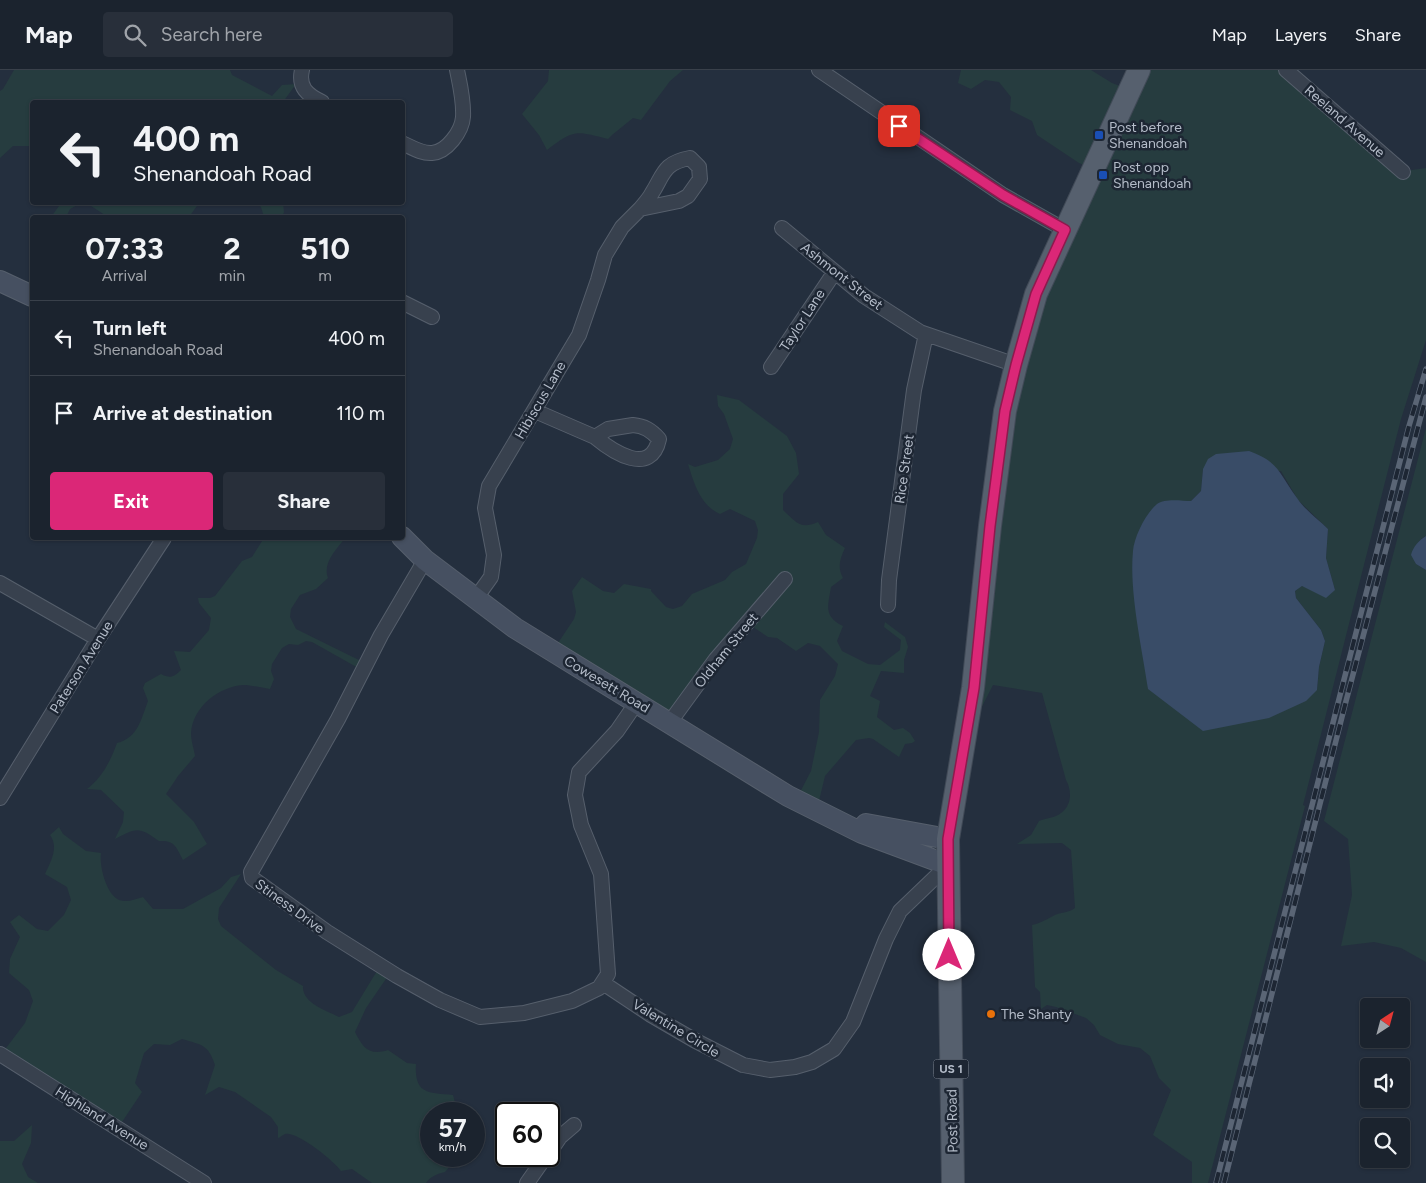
<!DOCTYPE html>
<style>
body{margin:0;font-family:Figtree,sans-serif;background:#282f3a;color:#f1f3f6;height:100vh;display:flex;flex-direction:column;font-size:19px;white-space:nowrap}
*{box-sizing:border-box;margin:0}
p{font-size:16px;color:#a0a4aa}
.icon{flex:none;width:28px;height:28px;fill:none;stroke:currentColor;stroke-width:2;stroke-linecap:round;stroke-linejoin:round}
.map{position:relative;flex:1;overflow:hidden}
.panel{position:absolute;left:30px;top:145px;width:375px;height:325px;display:flex;flex-direction:column;background:#1b232e;border-radius:5px;box-shadow:0 1px 4px #0004,0 0 0 1px #39404a}
.panel>*{flex:none}
.hud{position:absolute;left:30px;top:30px;width:375px;height:105px;border-radius:5px;box-shadow:0 1px 4px #0004,0 0 0 1px #39404a;background:#1b232e;color:#f1f3f6;overflow:hidden}
.needle{width:32px;rotate:36deg}
.buttons{position:absolute;left:1360px;top:928px;display:grid;gap:10px}
.buttons a{display:grid;place-items:center;width:50px;height:50px;border-radius:5px;background:#1b232e;box-shadow:0 1px 4px #0004,0 0 0 1px #39404a;font-size:25px}
.speed{position:absolute;left:420px;top:1032px;display:flex;gap:10px;font-size:25px;font-weight:700;text-align:center}
.speed>*{display:grid;place-content:center;width:65px;height:65px;border-radius:50%;background:#1b232e;box-shadow:0 1px 4px #0004,0 0 0 1px #39404a;line-height:1}
.speed small{font-size:12px;font-weight:400}
.speed .limit{border:2px solid #111;border-radius:8px;background:#fff;color:#111}
.pin{position:absolute;display:grid;place-items:center;width:42px;height:42px;color:#fff;margin:-21px;border-radius:10px;box-shadow:0 2px 8px #0006}
.me{position:absolute;width:55px;margin:-28px;rotate:0deg;stroke-linejoin:round;filter:drop-shadow(0 0 4px #0008)}
.turn{display:flex;align-items:center;gap:18px;height:105px;padding:0 20px;font-size:22px}
.turn .icon{width:65px;height:65px;stroke-width:2.5}
.turn b{display:block;font-size:35px;line-height:42px}
.eta{display:flex;justify-content:space-evenly;align-items:center;height:85px;text-align:center}
.eta b{font-size:30px;font-weight:700;line-height:35px}
.button{display:flex;gap:10px;margin-top:auto;padding:10px 20px}
.button a{flex:1;height:58px;border-radius:5px;background:#db2777;color:#fff;font-size:20px;font-weight:700;line-height:58px;text-align:center}
.button a+a{background:#282f3a;color:#f1f3f6}
ul{padding:0;list-style:none}
li{display:flex;align-items:center;gap:15px;height:75px;padding:0 20px;border-top:1px solid #39404a}
li div{flex:1}
li b{display:block;font-size:19px}
li em{font-style:normal}
header{display:flex;align-items:center;gap:30px;box-sizing:border-box;height:70px;padding:0 25px;background:#1b232e;border-bottom:1px solid #39404a}
header strong{font-size:24px}
nav{display:flex;gap:28px;margin-inline-start:auto;font-size:18px}
.search{width:350px;height:45px;background:#282f3a;display:flex;align-items:center;gap:12px;box-sizing:border-box;padding:0 18px;border-radius:5px;color:#a0a4aa;font-size:19px}
.map>svg:first-child{display:block}
</style>
<header>
<strong>Map</strong>
<div class="search"><svg class="icon" aria-label="search" viewBox="0 0 24 24"><circle cx="10" cy="10" r="6"/><path d="M15 15l6 6"/></svg>Search here</div>
<nav><a>Map</a><a>Layers</a><a>Share</a></nav>
</header>
<div class="map">
<svg width="1426" height="1113" viewBox="0 0 1426 1113">
<rect width="100%" height="100%" fill="#242f3e"/>
<!-- green -->
<path fill="#263c3f" fill-rule="evenodd" d="M14,0H230L232,5L272,26L282,15L296,14L283,32H32V76H13L0,88V21L3,19Z
M549,0H683L670,11L641,50L633,48L612,65L608,69C575,61 575,59 547,80L539,65L522,44L548,11Z
M961,0H1091L1112,13L1130,20L1140,0H1287L1405,101L1426,98V270L1401,349L1303,735L1305,736L1208,1113H1192V1092L1153,1065L1171,1020L1159,1008L1150,986L1140,978L1118,974L1100,965L1094,955L1086,948L1056,937L1047,935L1041,939L1040,922L1035,917L1032,855C1041,853 1047,849 1055,845C1062,842 1069,843 1075,838L1071,780L1062,773L1017,774L1031,765L1039,751C1046,748 1055,748 1061,743C1072,735 1072,721 1066,710L1042,623L993,615L966,668L1009,331L1093,99L1079,93L1037,65L1032,51L1010,40L1011,27L999,12L985,10L971,19L958,13ZM1203,399L1281,401L1298,430L1328,459L1326,488L1335,520L1301,516L1295,521L1296,528L1321,560L1325,571L1319,597L1317,620L1163,431H1191L1201,421Z
M62,132H199V133L189,147H108L88,134H79L70,139L66,147H51Z
M257,133H283L284,142L282,147H264L261,137Z
M717,325L739,330L787,366L796,383L799,404L783,424V440C796,452 800,460 818,452L826,465L845,478C840,489 837,497 843,508L831,517C828,536 823,546 843,556L837,571L842,581L868,594L880,595L900,580L901,570L884,557L885,552L905,567L908,577L904,590V603L881,601L870,626L880,631L877,647L894,660L903,658L910,663L915,671L912,673L905,674L899,687L873,669L869,668L856,670L825,706L818,735L797,728L811,701L819,662L820,630L835,606L838,594L820,576L808,573L796,581L777,568L768,567L747,553L670,648L554,579L574,549L576,542L572,521L582,507L603,521L614,523L624,514L651,519V521L666,537L673,539L682,536L692,524L725,510L732,502L746,494L757,468L758,460L755,451L730,439L720,444C700,435 694,413 688,394L695,397L718,390L730,379L733,369L724,344L718,336Z
M1426,358V466L1421,469L1413,480L1416,494L1426,500V892L1401,878L1374,872L1341,876L1352,825L1348,769L1324,751Z
M264,468H345C337,479 322,493 328,508L316,519L300,525L291,539L290,547L296,559L365,593L360,599L312,572L306,571L298,575L289,574L282,578L272,594L271,601L274,609L270,619C262,618 252,615 243,615C218,617 193,637 191,663C191,671 194,679 195,686L178,706L166,724L194,752L207,774L183,790C176,777 175,770 159,771C138,756 137,758 115,769L123,752L124,742L101,720L87,719C102,708 111,690 117,673C138,668 141,649 148,631L143,618L145,613L161,604C170,609 174,607 181,600L174,581L190,582L209,560L211,548L199,533L198,528H210L215,526L242,491L252,487Z
M59,757L63,764L86,781L101,783C99,795 106,824 119,830C127,833 136,829 143,827L153,839H183L221,818L231,807L241,804L219,838L218,849L221,856L276,900L303,916C302,933 325,940 339,947L352,942L380,896L390,903L366,938L355,962C363,978 369,986 388,980L407,993L416,994C414,1024 428,1023 453,1025L458,1044H431V1086H462L455,1090L445,1102C437,1104 431,1106 426,1113H372L352,1099L341,1101C334,1091 297,1061 285,1064C284,1064 279,1068 278,1068V1057L271,1047L235,1022L219,1017L205,1025L215,995C208,974 202,975 182,969L170,975L154,974L144,983L135,1013L142,1022L118,1058L3,982L25,953L33,931L29,920L9,903L10,889L20,867L10,852L19,845L37,859L48,861L64,845L71,830L67,817L45,804C51,791 59,777 50,765Z
M32,1055L31,1073L22,1094L28,1107L38,1113H0V1071H14Z"/>
<!-- water -->
<path fill="#394c67" d="M1249,381C1280,392 1279,404 1297,428C1305,440 1318,449 1328,459L1326,488L1335,520L1326,528L1302,516L1295,521L1296,528L1321,560L1325,571L1319,597L1317,620L1306,631L1269,648L1203,661L1148,619C1142,578 1129,522 1133,481C1134,467 1146,443 1157,434C1165,428 1182,431 1191,431L1201,421L1203,399L1208,389L1216,384Z
M1426,466V500L1416,494L1411,485C1413,477 1419,470 1426,466Z"/>
<g fill="none" stroke-linecap="round" stroke-linejoin="round">
<!-- minor casing -->
<g stroke="#565f6c" stroke-width="16">
<path id="minor" d="M302,0C298,17 307,25 322,32
M819,0L1003,125L1065,160
M1286,0L1403,102
M402,73C411,77 422,84 432,83C447,82 462,61 463,47C464,31 460,15 457,0
M690,88L699,97L700,109L688,126L679,131L640,139C644,134 649,129 652,123C664,104 663,93 690,88Z
M782,158L864,226L920,262L1016,295
M402,232L432,247
M771,297L834,203
M535,341L595,367
M633,355C644,356 651,360 659,369C651,407 613,382 595,367L608,359Z
M425,490L381,565L338,649L251,802L252,808L327,862L397,906L440,930L480,947L524,943L572,931L599,918L608,904L601,804L581,755L575,725L579,702L617,661L637,632
M0,513L98,569
M476,528L491,507L494,485L485,438L489,416L579,265L598,210L605,185L622,157L640,139
M888,535L889,510L914,320L926,264
M670,652L716,589L785,509
M0,728L98,569L164,468
M603,913L651,945L694,970L743,995L770,1000L795,997L812,992L834,979L853,952L886,869L900,841L948,795
M0,984L204,1113
M549,1083L560,1067L574,1055
M527,1113L546,1086"/>
</g>
<!-- secondary casing -->
<g stroke="#565f6c" stroke-width="22">
<path id="secondary" d="M0,211L32,226
M402,467L425,490L515,558L788,726L862,763L948,795
M866,754L948,769"/>
</g>
<!-- primary casing -->
<g stroke="#414a57" stroke-width="24">
<path id="primary" d="M953,1113L948,769L973,618L990,456L1005,341L1016,295L1036,224L1139,0"/>
</g>
<!-- minor -->
<use href="#minor" stroke="#38414e" stroke-width="14"/>
<!-- secondary -->
<use href="#secondary" stroke="#465061" stroke-width="20"/>
<!-- primary -->
<use href="#primary" stroke="#56606e" stroke-width="22"/>
<!-- rail casing -->
<g stroke="#5a6575" stroke-width="5.5">
<path id="rail" d="M1216,1113L1337,637L1409,356L1426,299
M1224,1113L1345,635L1426,327"/>
</g>
<!-- rail -->
<use href="#rail" stroke="#1d2633" stroke-width="4" stroke-dasharray="11" stroke-linecap="butt"/>
</g>
<g fill="none" stroke-linecap="round" stroke-linejoin="round">
<!-- route casing -->
<g stroke="#8e194d" stroke-width="12">
<path id="route" d="M899,56L1003,125L1065,160L1036,224L1016,295L1005,341L990,456L974,618L948,769L949,885"/>
</g>
<!-- route -->
<use href="#route" stroke="#db2777" stroke-width="9"/>
</g>
<!-- markers -->
<g fill="#1a4fb4" stroke="#1d2633" stroke-width="2">
<rect x="1094" y="60" width="10" height="10" rx="2.5"/>
<rect x="1098" y="100" width="10" height="10" rx="2.5"/>
</g>
<circle fill="#e8710a" stroke="#1d2633" stroke-width="2" cx="991" cy="944" r="5"/>
<g text-anchor="middle" stroke-width="5" stroke-linejoin="round" paint-order="stroke">
<!-- shield labels -->
<rect fill="#1d2633" stroke="#878f9c" stroke-width="1" x="933.5" y="989.5" width="35" height="19" rx="4"/>
<g font-size="12" font-weight="bold" fill="#b4bcc9">
<text x="951" y="1003">US 1</text>
</g>
<!-- street labels -->
<g font-size="14" fill="#b4bcc9" stroke="#1d2633">
<text transform="translate(1345 51) rotate(41)" y="5">Reeland Avenue</text>
<text transform="translate(842 206) rotate(38)" y="5">Ashmont Street</text>
<text transform="translate(802 250) rotate(-57)" y="5">Taylor Lane</text>
<text transform="translate(540 330) rotate(-60)" y="5">Hibiscus Lane</text>
<text transform="translate(904 399) rotate(-82)" y="5">Rice Street</text>
<text transform="translate(726 580) rotate(-51)" y="5">Oldham Street</text>
<text transform="translate(81 597) rotate(-58)" y="5">Paterson Avenue</text>
<text transform="translate(607 614) rotate(31)" y="5">Cowesett Road</text>
<text transform="translate(290 836) rotate(36)" y="5">Stiness Drive</text>
<text transform="translate(676 958) rotate(31)" y="5">Valentine Circle</text>
<text transform="translate(102 1048) rotate(32)" y="5">Highland Avenue</text>
<text transform="translate(952 1051) rotate(-91)" y="5">Post Road</text>
</g>
<!-- poi labels -->
<g font-size="14" fill="#b4bcc9" stroke="#1d2633" text-anchor="start">
<text x="1109" y="62">Post before<tspan x="1109" dy="16">Shenandoah</tspan></text>
<text x="1113" y="102">Post opp<tspan x="1113" dy="16">Shenandoah</tspan></text>
<text x="1001" y="949">The Shanty</text>
</g>
</g>
</svg>
<div class="buttons">
<a><svg class="needle" viewBox="-14 -14 28 28"><path d="M0-13l5 13h-10z" fill="#e53935"/><path d="M0 13l5-13h-10z" fill="#a0a4aa"/></svg></a>
<a><svg class="icon" aria-label="sound" viewBox="0 0 24 24"><path d="M4 9h4l5-4v14l-5-4H4zM17 9q2 3 0 6"/></svg></a>
<a><svg class="icon" aria-label="search" viewBox="0 0 24 24"><circle cx="10" cy="10" r="6"/><path d="M15 15l6 6"/></svg></a>
</div>
<div class="speed"><div>57<small>km/h</small></div><div class="limit">60</div></div>
<div class="pin" style="left:899px;top:56px;background:#d93025"><svg class="icon" aria-label="arrive" viewBox="0 0 24 24"><path d="M6 21V4h12l-3 4 3 4H6"/></svg></div>
<svg class="me" style="left:949px;top:885px" viewBox="-20 -20 40 40"><circle r="19" fill="#fff"/><path d="M0-13L10 11 0 6-10 11z" fill="#db2777"/></svg>
<div class="hud">
<div class="turn"><svg class="icon" aria-label="left" viewBox="0 0 24 24"><path d="M17 20v-9H6M10 6l-5 5 5 5"/></svg><div><b>400 m</b>Shenandoah Road</div></div>
</div>
<section class="panel">
<div class="eta">
<div><b>07:33</b><p>Arrival</p></div>
<div><b>2</b><p>min</p></div>
<div><b>510</b><p>m</p></div>
</div>
<ul>
<li><svg class="icon" aria-label="left" viewBox="0 0 24 24"><path d="M17 20v-9H6M10 6l-5 5 5 5"/></svg><div><b>Turn left</b><p>Shenandoah Road</p></div><em>400 m</em></li>
<li><svg class="icon" aria-label="arrive" viewBox="0 0 24 24"><path d="M6 21V4h12l-3 4 3 4H6"/></svg><div><b>Arrive at destination</b></div><em>110 m</em></li>
</ul>
<div class="button"><a>Exit</a><a>Share</a></div>
</section>
</div>
